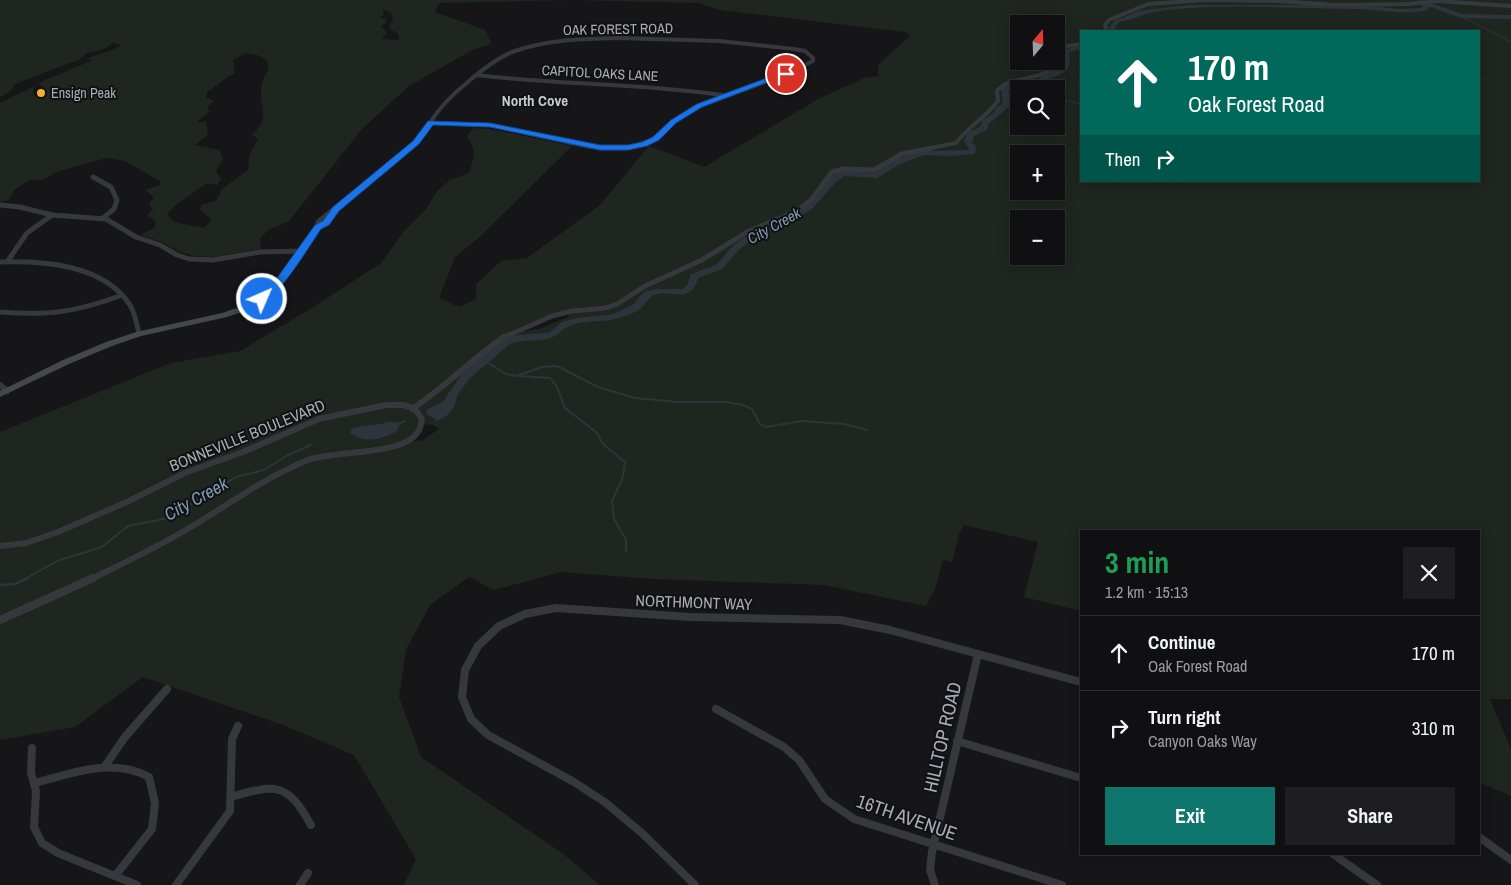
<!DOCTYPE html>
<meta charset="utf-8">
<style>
body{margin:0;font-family:"Archivo Narrow",sans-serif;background:#1e1e20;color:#f1f3f6;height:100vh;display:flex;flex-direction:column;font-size:19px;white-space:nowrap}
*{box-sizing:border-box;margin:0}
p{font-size:16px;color:#9c9d9f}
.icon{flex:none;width:28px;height:28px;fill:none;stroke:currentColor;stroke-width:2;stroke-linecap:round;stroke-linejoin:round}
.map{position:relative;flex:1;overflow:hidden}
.details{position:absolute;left:1080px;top:530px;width:400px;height:325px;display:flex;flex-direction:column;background:#101012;border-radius:0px;box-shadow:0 2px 12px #0003,0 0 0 1px #303032}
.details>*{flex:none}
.top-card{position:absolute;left:1080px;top:30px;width:400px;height:152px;border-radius:0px;box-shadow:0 2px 12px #0003,0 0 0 1px #303032;background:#00695c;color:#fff;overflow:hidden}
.needle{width:32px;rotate:19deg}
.fabs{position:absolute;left:1010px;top:15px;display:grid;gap:10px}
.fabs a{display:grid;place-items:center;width:55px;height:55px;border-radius:0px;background:#101012;box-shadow:0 2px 12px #0003,0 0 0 1px #303032;font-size:25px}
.pin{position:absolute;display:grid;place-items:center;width:42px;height:42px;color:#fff;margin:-21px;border:2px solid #fff;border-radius:50%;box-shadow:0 1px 5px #0007}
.me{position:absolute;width:55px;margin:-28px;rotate:45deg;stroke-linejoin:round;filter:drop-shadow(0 0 4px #0008)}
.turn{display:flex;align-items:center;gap:18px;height:105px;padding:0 25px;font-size:22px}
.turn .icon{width:65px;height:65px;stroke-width:2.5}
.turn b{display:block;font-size:35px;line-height:42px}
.then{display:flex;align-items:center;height:48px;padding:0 25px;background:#0003;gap:10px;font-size:19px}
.round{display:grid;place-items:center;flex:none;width:52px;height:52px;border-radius:0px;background:#1e1e20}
.headline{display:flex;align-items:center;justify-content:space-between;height:85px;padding:0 25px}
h1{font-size:30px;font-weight:700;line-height:38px;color:#1e9e55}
.cta{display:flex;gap:10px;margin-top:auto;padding:10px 25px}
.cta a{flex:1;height:58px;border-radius:0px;background:#0f766e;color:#fff;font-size:20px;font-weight:700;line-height:58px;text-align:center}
.cta a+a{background:#1e1e20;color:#f1f3f6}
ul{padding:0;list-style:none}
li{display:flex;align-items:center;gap:15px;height:75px;padding:0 25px;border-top:1px solid #303032}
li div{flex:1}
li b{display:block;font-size:19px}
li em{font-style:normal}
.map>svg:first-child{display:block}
</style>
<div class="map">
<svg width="1511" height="885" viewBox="0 0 1511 885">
<rect width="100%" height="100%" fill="#161618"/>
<!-- green -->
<path fill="#1e261f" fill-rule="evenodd" d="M0,0H1511V699H1490L1511,749V796L1479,782V531H1081V611L1024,597L1038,542L964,525L959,534L952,562L943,560L935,589L926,606L824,585L654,579L561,572L494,590L469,577L430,605L406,650L399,697L421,757L562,853L600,885H404L416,859L354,755L283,725L143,677L75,727L0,740V432L171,363L240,351L312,308L381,263L404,231L427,208L438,190L450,180L469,173C474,158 477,150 467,137L473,128L490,129L572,146L481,236L455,257L439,298L459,307L476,299V284L501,261L527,258L600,205L649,146L704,167L818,99L864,78L878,76V65L910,36L905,32L719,10L699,3L571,0L440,3L434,12L486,30L491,44L474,49L409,86L362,129L289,221L268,230L260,239L261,249L214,257L196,256L180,252L162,242L140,235L154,228L156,221L147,215L153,209L149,204L154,197L145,190L160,185V181L125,161L107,158L56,172L43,180H30L14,190L10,199L0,203V103L35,86L33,91L34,96L44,97L46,92L44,87L39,85L43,81L93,60L87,59C99,53 111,52 122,45L115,44V42L104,49L87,53L78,61L69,63L15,84L11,91L0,97ZM383,9L391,13L393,18L389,28L399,35V40L382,39L387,33L381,26L386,23V19L380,18L384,14ZM1019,24H1056V61H1019ZM1081,31H1479V70L1486,74L1479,72V181H1081ZM246,53C253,54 262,55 267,62C270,67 268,71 265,76C255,95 267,108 262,122C260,127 255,131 252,135L258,139L249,156L248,170L222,189L216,201L201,205L200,210L212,220L204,228L174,222L167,214L176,205L207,183L217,185L221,179L216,171L223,158L219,150L195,145L208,135L206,122H197L209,112L207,107L214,101L206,97L207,92C217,86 224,78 235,73L233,60ZM1019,89H1056V126H1019ZM1019,154H1056V191H1019ZM1019,219H1056V256H1019ZM569,312L568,317L539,329L523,331L519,327L552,314ZM458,387C458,405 451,415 434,420L427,414L426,410L443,401ZM386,423L399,426L398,429C387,442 363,443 350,433L351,429C362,425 375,428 386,423ZM422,424L433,425L439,429L423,440L407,442Z"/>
<!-- water -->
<path fill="#2c353c" d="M458,386C458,402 453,415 437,421L427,414L426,410L443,401Z
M388,422H396L399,426L397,431C384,440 364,444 350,433L351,429C363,424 376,426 388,422Z"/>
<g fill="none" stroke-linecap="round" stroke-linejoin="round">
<!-- stream-far2 -->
<path stroke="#2c353c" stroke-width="1" d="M1461,16L1511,42
M1006,89L1019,90
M1056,98L1081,104"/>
<!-- stream-far1 -->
<path stroke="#2c353c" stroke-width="2" d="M485,361L506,374L515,376
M516,376L542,367L557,366L598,387L635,398L678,402H725L743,405L752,409L760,424L766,427L802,421L844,424L867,430
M520,376L550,378L557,387L565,408L596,432L603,444L625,462L623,477L612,501L614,519L626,540V552
M398,424L405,421
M25,579L57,561L102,547L128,526L168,518L236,477L264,470L288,455L311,445"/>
<!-- stream -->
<path stroke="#2c353c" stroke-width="2.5" d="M0,585L15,584L28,578"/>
<!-- river -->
<path fill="#2c353c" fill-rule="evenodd" d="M1431,3L1462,14L1511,15V19L1461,18L1430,7H1428V10C1404,16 1381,9 1356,9C1291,9 1224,2 1159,11C1143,13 1134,20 1119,22L1115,28L1118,31H1112L1109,28L1115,20L1125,17L1138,11L1190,5H1358L1401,9L1422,8V4Z
M1081,45V49L1069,52C1072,74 1063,72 1046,81V87H1017L1008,91L1011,105C1003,111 998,117 989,123L987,130L974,136L972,142L977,148L974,154L954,156L924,155L898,165L877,178L844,176L836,182L813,208L800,217L750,241L739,250L722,269L698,278C691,306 671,288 654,295C647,298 646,305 640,309C635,313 626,316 619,318C604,323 585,319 570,326C561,329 558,337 547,339C535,342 522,339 510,344L470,378L454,400L450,401L445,398L462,374L502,340L516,335L549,333L562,322L577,318L614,314L634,304L640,296L646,291L657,289H682L687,285L691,274L716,265L733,246L744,237L794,213L807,204L830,178L839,171L875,173L892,161L920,151L968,150L969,148L964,142L967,133L980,127L982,120L994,113L996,107L1003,104L1001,88L1016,83H1039V78L1062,67L1063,50Z"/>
<!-- street-far3 -->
<path stroke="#37383d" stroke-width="4" d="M1107,31L1105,25L1109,20L1148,4L1206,0L1278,1L1337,5L1408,4L1437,1L1511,6
M618,38L719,41L794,49L805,51L813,58V61L787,74L700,106L674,121L653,140L627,148L590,147L490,125L430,123C440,106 454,93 469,81C483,69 501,55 518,50C551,39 584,39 618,38Z
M1056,53L1061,47L1081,44
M476,75C558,85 640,83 722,95
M407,149L425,133L430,123
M926,149L956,143C968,127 986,117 998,101L997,91C1012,74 1041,83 1059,63L1056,54"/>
<!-- street-far2 -->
<path stroke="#37383d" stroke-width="5" d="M599,148H626
M93,177L111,187L117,200L114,209L103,218
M0,205L20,207L52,215L106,219L136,237L160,245L177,255L189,259L213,260L260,252L301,251L318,227V222L409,148
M318,227L326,223L335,210
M0,262C44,261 103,264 130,305C135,313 137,324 139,334
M7,262L27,233L52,215
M0,312C48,316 77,312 122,295
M502,338L552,316L572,311L606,308L617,304L645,286L702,260L747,232L797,211L811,200L832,172L843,169L874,170L902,154L932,148"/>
<!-- street-far1 -->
<path stroke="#37383d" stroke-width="6" d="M0,385L7,391
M412,409C445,387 472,359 504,337
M0,546L26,543L58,532L129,501L187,472L243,452L319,419L386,405H403L414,408L422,419C421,422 421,427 419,430C407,456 335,450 308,460C268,476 232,502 196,524C162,545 126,562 91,579"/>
<!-- street -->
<path stroke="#37383d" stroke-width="8" d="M0,620L93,578
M716,709L784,747L799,760L825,799L854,819L1062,885
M957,741L1081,778
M32,748L31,773L36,791L34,827L42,843L58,853L137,885
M105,766L125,737L167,689
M35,783C72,773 113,757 149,777L155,803L152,829L115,876
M231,797C276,784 287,782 311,825
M1479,837L1511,860
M1333,854L1377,885
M176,885L230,811L232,739L238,726
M300,885L308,873
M695,885L643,834L606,803L574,782L488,735L471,719L462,697L465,670L478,646L499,626L525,614L556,608L690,617L840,620L890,630L1081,682
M935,885L930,870L932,852L978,654"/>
<!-- secondary -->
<path fill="#45474d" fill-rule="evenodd" d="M301,249L305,251L275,294L251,309L227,317L141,336L112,346L69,364L0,397V391L63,360L106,342L136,332L222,313L245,305L269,290L299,250Z"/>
</g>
<!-- route -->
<path fill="#1a73e8" stroke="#114b97" d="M783,72L789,74L702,107L676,123L659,140L647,146L628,150H600L490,127L433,125L419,144L339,211L329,225L321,229C310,245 279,297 262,302L257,299L272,285L315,225L323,221L333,207L413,141L428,121L490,123L600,145H628L642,142L653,137L671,120L697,104Z"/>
<!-- markers -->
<circle fill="#f2b134" stroke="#111113" stroke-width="2" cx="41" cy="93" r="5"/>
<g text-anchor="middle" stroke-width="4" stroke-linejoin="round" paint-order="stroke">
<!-- far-street labels -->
<g font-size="14" fill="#a8adb8" stroke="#111113">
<text transform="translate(618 29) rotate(-1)" y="5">OAK FOREST ROAD</text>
<text transform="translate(600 73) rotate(3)" y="5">CAPITOL OAKS LANE</text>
</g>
<!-- far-poi labels -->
<g font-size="14" fill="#a8adb8" stroke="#111113" text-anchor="start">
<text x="51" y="98">Ensign Peak</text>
</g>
<!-- far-neighbourhood labels -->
<g font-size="15" font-weight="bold" fill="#c9ccd4" stroke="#111113">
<text x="535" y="106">North Cove</text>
</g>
<!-- far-water labels -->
<g font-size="15" font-style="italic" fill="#7f9bb3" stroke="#111113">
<text transform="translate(774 226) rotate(-29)" y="5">City Creek</text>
</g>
<!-- street labels -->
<g font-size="16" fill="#a8adb8" stroke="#111113">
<text transform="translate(247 435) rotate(-22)" y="6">BONNEVILLE BOULEVARD</text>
<text transform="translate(694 602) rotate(2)" y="6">NORTHMONT WAY</text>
</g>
<!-- water labels -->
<g font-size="18" font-style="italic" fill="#7f9bb3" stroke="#111113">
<text transform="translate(196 499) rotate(-29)" y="6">City Creek</text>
</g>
<!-- near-street labels -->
<g font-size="19" fill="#a8adb8" stroke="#111113">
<text transform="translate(942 737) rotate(-77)" y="7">HILLTOP ROAD</text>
<text transform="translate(907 817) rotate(19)" y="7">16TH AVENUE</text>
</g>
</g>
</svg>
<div class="fabs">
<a><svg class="needle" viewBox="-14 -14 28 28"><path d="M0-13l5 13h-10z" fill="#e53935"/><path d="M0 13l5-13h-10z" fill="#9c9d9f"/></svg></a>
<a><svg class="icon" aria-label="search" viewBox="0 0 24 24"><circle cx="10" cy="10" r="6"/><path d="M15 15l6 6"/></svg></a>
<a>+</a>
<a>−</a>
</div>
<div class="pin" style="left:786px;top:74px;background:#d93025"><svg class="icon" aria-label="arrive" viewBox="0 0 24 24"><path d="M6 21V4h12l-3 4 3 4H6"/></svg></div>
<svg class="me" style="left:262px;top:299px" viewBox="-20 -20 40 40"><circle r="17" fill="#1a73e8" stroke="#fff" stroke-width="3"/><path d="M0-11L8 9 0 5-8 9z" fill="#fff"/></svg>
<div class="top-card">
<div class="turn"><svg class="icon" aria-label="ahead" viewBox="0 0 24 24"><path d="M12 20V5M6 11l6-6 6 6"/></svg><div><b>170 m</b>Oak Forest Road</div></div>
<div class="then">Then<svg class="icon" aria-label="right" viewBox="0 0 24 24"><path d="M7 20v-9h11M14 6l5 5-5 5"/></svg></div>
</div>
<section class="details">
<div class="headline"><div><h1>3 min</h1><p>1.2 km · 15:13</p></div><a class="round"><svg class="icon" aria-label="close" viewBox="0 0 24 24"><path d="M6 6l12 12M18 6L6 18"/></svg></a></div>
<ul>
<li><svg class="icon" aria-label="ahead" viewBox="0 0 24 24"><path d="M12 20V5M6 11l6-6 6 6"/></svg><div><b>Continue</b><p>Oak Forest Road</p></div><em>170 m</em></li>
<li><svg class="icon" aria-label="right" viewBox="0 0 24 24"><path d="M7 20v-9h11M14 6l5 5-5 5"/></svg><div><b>Turn right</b><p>Canyon Oaks Way</p></div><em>310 m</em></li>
</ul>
<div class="cta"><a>Exit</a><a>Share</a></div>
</section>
</div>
